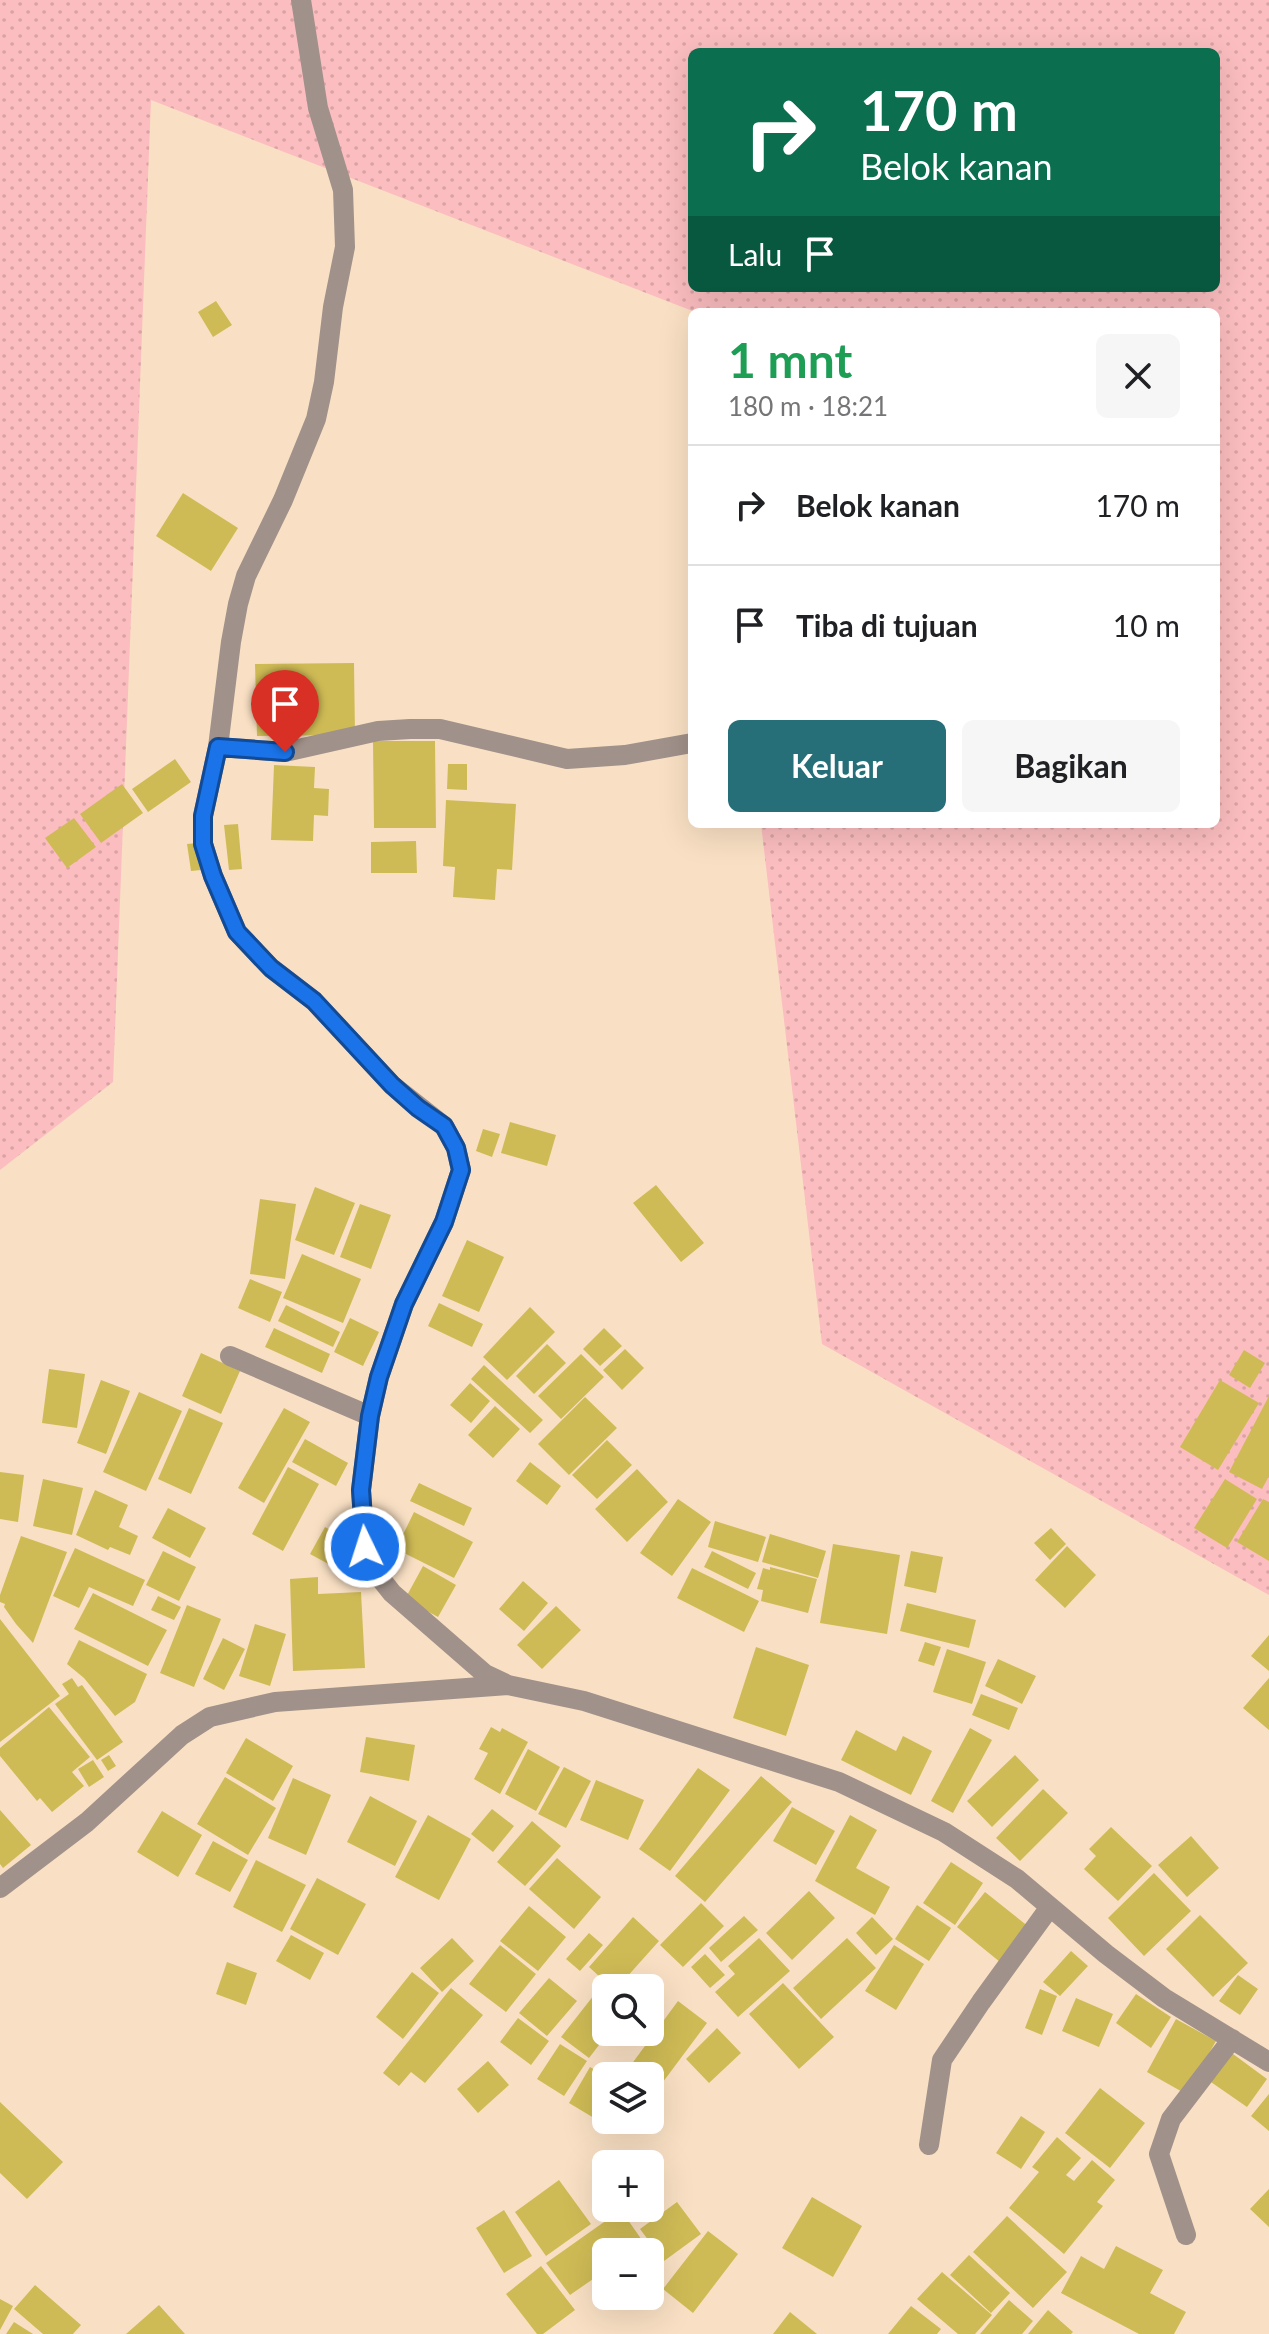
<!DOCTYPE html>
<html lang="id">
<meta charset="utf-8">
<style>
body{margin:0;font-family:Lato,sans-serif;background:#f6f6f6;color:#202124;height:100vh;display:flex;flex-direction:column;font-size:30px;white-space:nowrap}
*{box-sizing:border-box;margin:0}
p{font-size:26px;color:#757577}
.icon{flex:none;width:44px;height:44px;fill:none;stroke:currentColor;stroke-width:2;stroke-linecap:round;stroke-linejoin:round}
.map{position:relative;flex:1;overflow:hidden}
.panel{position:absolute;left:688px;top:308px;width:532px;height:520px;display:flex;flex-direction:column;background:#fff;border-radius:12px;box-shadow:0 8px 32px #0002}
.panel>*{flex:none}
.banner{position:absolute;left:688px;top:48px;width:532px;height:244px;border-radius:12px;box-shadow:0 8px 32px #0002;background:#0b6e4f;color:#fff;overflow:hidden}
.tools{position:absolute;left:592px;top:1974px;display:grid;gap:16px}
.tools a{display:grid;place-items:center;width:72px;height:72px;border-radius:12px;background:#fff;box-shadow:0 8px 32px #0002;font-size:40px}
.pin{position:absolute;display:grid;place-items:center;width:68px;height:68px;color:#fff;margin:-82px -34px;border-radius:50% 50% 50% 0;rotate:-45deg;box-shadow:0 0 8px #0007}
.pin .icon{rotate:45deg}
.me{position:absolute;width:88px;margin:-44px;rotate:356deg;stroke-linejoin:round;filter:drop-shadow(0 0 6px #0008)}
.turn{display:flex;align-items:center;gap:28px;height:168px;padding:0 40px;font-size:36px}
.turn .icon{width:104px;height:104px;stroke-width:2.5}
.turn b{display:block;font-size:56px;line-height:68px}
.then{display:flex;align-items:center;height:76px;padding:0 40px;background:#0003;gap:16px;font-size:30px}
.round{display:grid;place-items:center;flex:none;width:84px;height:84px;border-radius:12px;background:#f6f6f6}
.headline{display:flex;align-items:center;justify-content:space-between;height:136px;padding:0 40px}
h1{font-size:48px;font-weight:700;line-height:60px;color:#1e9e55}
.action{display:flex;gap:16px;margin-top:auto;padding:16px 40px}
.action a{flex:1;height:92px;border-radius:12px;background:#266f79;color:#fff;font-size:32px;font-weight:700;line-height:92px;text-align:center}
.action a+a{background:#f6f6f6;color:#202124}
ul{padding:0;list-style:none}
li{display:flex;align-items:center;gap:24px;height:120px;padding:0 40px;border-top:2px solid #e0e0e0}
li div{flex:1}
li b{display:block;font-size:30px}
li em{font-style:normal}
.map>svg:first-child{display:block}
</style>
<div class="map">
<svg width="1269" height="2334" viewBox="0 0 1269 2334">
<defs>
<pattern id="green-dots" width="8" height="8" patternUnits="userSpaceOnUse" patternTransform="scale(2)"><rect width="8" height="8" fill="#fbbdbf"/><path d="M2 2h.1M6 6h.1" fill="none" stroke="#d8a3a4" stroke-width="1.8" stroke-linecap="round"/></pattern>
</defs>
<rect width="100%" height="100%" fill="#f9e0c4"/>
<!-- green -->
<path fill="url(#green-dots)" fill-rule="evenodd" d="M0,0H1269V1595L822,1344L761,824H1216V312H695L151,100L113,1082L0,1170ZM692,52H1216V288H692Z"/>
<!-- building -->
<path fill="#cfbb55" d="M216,301L232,325L213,337L198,312Z
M183,493L238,528L211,571L156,536Z
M354,663L355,735L257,736L255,664Z
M373,741H435L436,828H374Z
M175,759L191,782L148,812L132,789Z
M448,764H467V790L447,789Z
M274,765L315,767L314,788L329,789L328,816L314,815L313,841L271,840Z
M122,784L143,813L101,843L80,814Z
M446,800L516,804L512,870L497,869L495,900L453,897L455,867L443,866Z
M74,818L96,847L67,868L45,838Z
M238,824L242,869L229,870L224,825Z
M416,841L417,873H371V842Z
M197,843L201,870L191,871L187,844Z
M510,1122L556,1135L547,1166L501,1153Z
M483,1129L500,1134L492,1157L476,1151Z
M656,1185L704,1243L681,1262L633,1203Z
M315,1187L355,1203L334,1255L295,1240Z
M260,1199L296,1204L285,1279L250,1274Z
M360,1204L391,1215L371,1269L340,1257Z
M467,1240L504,1257L479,1312L442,1296Z
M302,1254L361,1279L343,1323L283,1298Z
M250,1279L282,1292L270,1322L238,1308Z
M439,1303L483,1324L472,1347L428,1326Z
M286,1305L340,1332L333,1347L278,1321Z
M530,1307L555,1332L507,1380L483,1357Z
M350,1318L379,1332L363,1366L334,1352Z
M274,1328L330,1354L322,1373L265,1347Z
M604,1328L622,1346L600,1366L583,1349Z
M547,1344L566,1363L534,1394L516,1376Z
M625,1349L644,1368L622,1390L603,1370Z
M1244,1350L1265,1363L1250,1388L1229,1375Z
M201,1353L240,1371L221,1414L182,1396Z
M581,1354L604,1377L561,1419L538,1396Z
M484,1365L543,1420L530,1433L471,1379Z
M49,1369L85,1374L77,1428L42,1423Z
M101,1380L130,1391L106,1454L77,1443Z
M1220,1380L1259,1403L1218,1470L1180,1447Z
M470,1383L490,1401L471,1423L450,1405Z
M139,1392L182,1411L146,1491L103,1472Z
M1269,1396V1476L1262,1489L1229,1472Z
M585,1397L617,1428L569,1475L538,1444Z
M495,1406L520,1429L493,1458L468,1435Z
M189,1408L223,1423L191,1494L158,1479Z
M284,1408L310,1422L264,1503L238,1488Z
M305,1439L348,1463L336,1486L292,1462Z
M607,1440L632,1465L597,1499L572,1475Z
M530,1462L561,1486L547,1505L516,1481Z
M288,1467L319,1484L283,1551L252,1534Z
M637,1469L668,1502L627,1542L595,1509Z
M0,1472L24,1475L18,1522L0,1519Z
M43,1479L83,1488L72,1535L33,1526Z
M1225,1479L1257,1499L1227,1548L1194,1528Z
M419,1483L472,1508L464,1526L410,1501Z
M95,1490L128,1505L119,1527L138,1536L130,1555L110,1547L108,1550L76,1535Z
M678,1499L711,1522L672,1576L640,1553Z
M1263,1499L1269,1502V1561L1237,1542Z
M168,1508L206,1528L190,1558L152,1538Z
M414,1512L473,1542L454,1578L396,1549Z
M715,1521L766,1537L758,1562L708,1547Z
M325,1527L349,1541L334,1567L310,1554Z
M1051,1528L1066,1544L1050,1560L1034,1543Z
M770,1534L826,1551L818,1578L762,1562Z
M21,1536L67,1552L33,1643L16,1624L4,1607L5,1604L0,1602V1595Z
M833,1544L900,1555L887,1634L820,1623Z
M1067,1546L1096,1575L1065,1608L1035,1580Z
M75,1548L145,1580L133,1606L89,1587L79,1608L53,1596Z
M163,1551L196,1567L179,1601L146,1585Z
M712,1551L756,1573L748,1589L704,1567Z
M911,1551L943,1557L936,1593L904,1586Z
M423,1566L456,1585L438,1617L405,1599Z
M770,1567L817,1579L808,1613L761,1601L763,1590L757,1589L763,1568L770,1570Z
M692,1568L759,1601L744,1632L677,1598Z
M318,1577V1594L361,1592L365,1668L293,1671L290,1579Z
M523,1581L548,1603L524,1631L499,1609Z
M93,1593L167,1630L148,1666L74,1629Z
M158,1596L181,1607L174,1620L151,1610Z
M907,1603L976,1620L969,1648L900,1631Z
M187,1605L221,1619L194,1687L160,1673Z
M556,1606L581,1630L542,1669L517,1645Z
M0,1619L60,1696L0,1742Z
M255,1624L286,1634L270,1686L239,1676Z
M1269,1635V1671L1251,1656Z
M223,1638L245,1649L224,1690L203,1679Z
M79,1640L147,1674L135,1702L115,1716L84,1678L67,1664Z
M925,1642L941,1647L934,1666L918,1661Z
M756,1647L809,1665L786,1736L733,1718Z
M947,1649L986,1662L972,1704L933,1692Z
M998,1659L1036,1676L1022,1704L985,1686Z
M72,1678L78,1687L82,1685L123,1742L97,1760L55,1704L69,1694L62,1684Z
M1269,1678V1730L1243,1708Z
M981,1694L1018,1708L1009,1730L972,1715Z
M49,1707L90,1757L72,1772L84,1786L52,1812L40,1798L37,1801L0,1756V1748Z
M491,1727L500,1732L502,1728L528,1742L500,1794L474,1779L488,1753L479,1749Z
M970,1728L992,1740L953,1813L931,1801Z
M856,1730L896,1751L903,1736L932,1751L911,1795L841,1760Z
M366,1737L415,1745L409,1781L360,1772Z
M246,1738L293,1766L273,1801L226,1773Z
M528,1749L560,1767L536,1811L505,1794Z
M109,1755L116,1766L108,1771L101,1760Z
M1015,1755L1039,1780L992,1827L967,1801Z
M93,1760L104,1777L89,1787L78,1769Z
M564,1767L591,1781L566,1828L538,1814Z
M698,1768L730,1790L670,1871L639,1849Z
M761,1776L792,1802L705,1902L675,1876Z
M225,1777L276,1808L248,1855L197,1824Z
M293,1778L331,1795L306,1855L268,1838Z
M596,1780L644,1800L628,1840L580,1820Z
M1043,1789L1068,1813L1020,1861L996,1838Z
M370,1796L417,1821L395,1866L347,1842Z
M792,1807L835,1831L816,1865L773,1841Z
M492,1809L514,1826L493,1852L471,1834Z
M0,1810L31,1845L3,1868L0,1864Z
M162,1811L202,1835L178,1877L137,1852Z
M428,1815L471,1839L439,1900L395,1877Z
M850,1815L877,1830L856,1868L890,1887L875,1915L815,1881Z
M532,1821L561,1846L525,1886L497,1862Z
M1111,1827L1152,1866L1118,1901L1084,1869L1096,1856L1089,1849Z
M1191,1836L1219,1868L1187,1897L1158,1865Z
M213,1841L248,1860L230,1892L195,1874Z
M557,1858L601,1897L574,1929L529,1889Z
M256,1860L306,1885L282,1932L233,1907Z
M951,1862L983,1883L955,1925L923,1903Z
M1154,1873L1191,1911L1144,1956L1108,1918Z
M317,1878L366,1904L338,1955L290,1929Z
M809,1891L835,1918L792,1960L766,1933Z
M985,1892L1029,1927L1000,1962L957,1927Z
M701,1903L724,1926L683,1967L660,1945Z
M917,1905L951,1928L929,1961L895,1939Z
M529,1906L566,1937L538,1971L500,1941Z
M1200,1915L1248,1963L1213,1997L1166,1949Z
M744,1916L758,1930L721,1962L709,1948Z
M633,1917L659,1941L617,1988H612L589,1967Z
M872,1917L893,1939L876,1955L856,1933Z
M589,1933L603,1945L580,1971L566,1959Z
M291,1935L324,1953L310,1980L276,1961Z
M452,1938L474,1961L442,1992L420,1968Z
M759,1938L790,1971L738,2017L715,1992L735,1974L728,1966Z
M847,1938L876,1968L821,2019L793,1988Z
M500,1945L536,1974L506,2012L469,1984Z
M894,1945L924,1964L896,2010L865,1991Z
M1071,1951L1088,1966L1060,1996L1043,1982Z
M705,1954L725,1975L710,1988L691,1967Z
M227,1962L257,1973L246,2005L216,1994Z
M412,1972L439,1993L403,2039L376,2017Z
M1238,1975L1258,1989L1240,2015L1219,2001Z
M549,1978L577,2001L547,2036L519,2013Z
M783,1983L834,2037L799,2069L749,2014Z
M451,1988L483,2015L425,2083L411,2072L399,2086L383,2073Z
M1040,1989L1057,1996L1042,2035L1025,2028Z
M1136,1994L1171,2017L1151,2048L1116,2023Z
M594,1995L606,2004V2032H609L589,2058L561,2037Z
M1076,1998L1113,2014L1099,2047L1062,2031Z
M678,2001L707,2023L657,2090L650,2085V2076H638L628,2069Z
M518,2018L549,2041L531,2065L500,2042Z
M1176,2019L1216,2041L1186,2094L1147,2072Z
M717,2028L741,2053L709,2083L686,2059Z
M560,2044L587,2061L564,2096L537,2079Z
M1229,2051L1267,2079L1247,2107L1208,2080Z
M488,2061L509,2085L478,2113L457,2089Z
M590,2067L606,2076V2109L599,2121L569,2103Z
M1100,2088L1145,2123L1110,2168L1065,2133Z
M1269,2094V2131L1251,2116Z
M0,2102L63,2162L27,2199L0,2173Z
M1021,2116L1045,2132L1021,2169L996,2153Z
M1057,2137L1081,2158L1066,2175L1074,2181L1092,2160L1115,2180L1097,2202L1103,2206L1064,2254L1009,2208L1039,2172L1032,2167Z
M559,2180L591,2224L546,2256L515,2212Z
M1269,2189V2227L1250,2209Z
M812,2197L862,2226L833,2277L782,2248Z
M677,2202L701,2234L664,2261L640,2229Z
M504,2210L532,2256L504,2273L476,2228Z
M621,2210L644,2243L632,2252H606V2270L570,2295L546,2263Z
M1007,2216L1067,2272L1033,2308L973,2252Z
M708,2231L738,2254L693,2313L663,2289Z
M1116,2246L1163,2270L1150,2293L1186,2312L1174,2334H1139L1061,2293L1081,2256L1104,2269Z
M969,2255L1010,2293L991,2313L950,2275Z
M650,2265L663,2285L650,2294Z
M541,2266L575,2310L543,2334H537L506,2294Z
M942,2272L992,2315L975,2334H958L917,2299Z
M35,2285L81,2325L73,2334H43L14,2309Z
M624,2296H647L631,2306Z
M0,2299L13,2306L0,2330Z
M1009,2300L1033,2321L1022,2334H980Z
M159,2305L185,2334H126Z
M911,2306L941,2329L937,2334H888Z
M1048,2310L1073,2332L1071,2334H1028Z
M790,2312L817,2334H773Z
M14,2322L33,2334H6Z"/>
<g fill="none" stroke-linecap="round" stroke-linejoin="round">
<!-- minor -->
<path stroke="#a0918a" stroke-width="20" d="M301,0L318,108L343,190L345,247L333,307L324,382L316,419L283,500L246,576L238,604L231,642L218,747L203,816V844L213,876L237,932L271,968L314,1001L392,1085L444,1126L456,1148L461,1170L444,1222L404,1304L379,1377L370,1416L361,1490L365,1547L373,1569L392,1593L485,1674L508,1685
M218,747L285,752L378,731L410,729H440L567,759L625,755L692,743
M230,1356L370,1416
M0,1888L87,1822L182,1735L210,1717L275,1702L508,1685L584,1701L839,1782L944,1832L1017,1879L1106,1954L1164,1998L1269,2062
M929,2145L942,2060L981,2002L1050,1907
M1186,2235L1159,2154L1171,2119L1232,2039"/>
</g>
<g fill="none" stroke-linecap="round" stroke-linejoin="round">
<!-- route casing -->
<g stroke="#114b97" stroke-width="20">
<path id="route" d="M285,752L218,747L203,816V844L213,876L237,932L271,968L314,1001L392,1085L418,1108L444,1126L456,1148L461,1170L444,1222L404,1304L379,1377L370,1416L361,1490L365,1547"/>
</g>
<!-- route -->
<use href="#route" stroke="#1a73e8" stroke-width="14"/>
</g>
</svg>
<div class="tools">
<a><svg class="icon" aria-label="search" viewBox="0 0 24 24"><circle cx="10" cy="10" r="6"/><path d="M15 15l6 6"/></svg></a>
<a><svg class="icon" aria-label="layers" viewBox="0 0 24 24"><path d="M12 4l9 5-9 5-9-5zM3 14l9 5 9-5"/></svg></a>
<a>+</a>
<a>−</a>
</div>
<div class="pin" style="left:285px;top:752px;background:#d93025"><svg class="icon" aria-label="arrive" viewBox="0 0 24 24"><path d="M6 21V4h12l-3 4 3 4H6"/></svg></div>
<svg class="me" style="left:365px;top:1547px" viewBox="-20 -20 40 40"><circle r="17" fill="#1a73e8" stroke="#fff" stroke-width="3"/><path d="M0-11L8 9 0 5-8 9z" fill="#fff"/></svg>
<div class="banner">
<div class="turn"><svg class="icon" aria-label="right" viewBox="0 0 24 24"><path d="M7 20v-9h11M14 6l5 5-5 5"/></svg><div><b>170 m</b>Belok kanan</div></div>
<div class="then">Lalu<svg class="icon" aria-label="arrive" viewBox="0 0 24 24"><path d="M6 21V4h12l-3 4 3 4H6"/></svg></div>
</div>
<section class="panel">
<div class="headline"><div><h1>1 mnt</h1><p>180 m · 18:21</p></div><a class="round"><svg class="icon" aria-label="close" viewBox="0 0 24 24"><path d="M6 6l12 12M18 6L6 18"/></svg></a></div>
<ul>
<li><svg class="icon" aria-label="right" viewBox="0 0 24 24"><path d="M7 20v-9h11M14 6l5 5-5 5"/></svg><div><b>Belok kanan</b></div><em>170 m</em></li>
<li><svg class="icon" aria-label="arrive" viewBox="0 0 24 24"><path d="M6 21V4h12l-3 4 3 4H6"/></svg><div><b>Tiba di tujuan</b></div><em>10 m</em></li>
</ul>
<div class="action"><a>Keluar</a><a>Bagikan</a></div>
</section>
</div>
